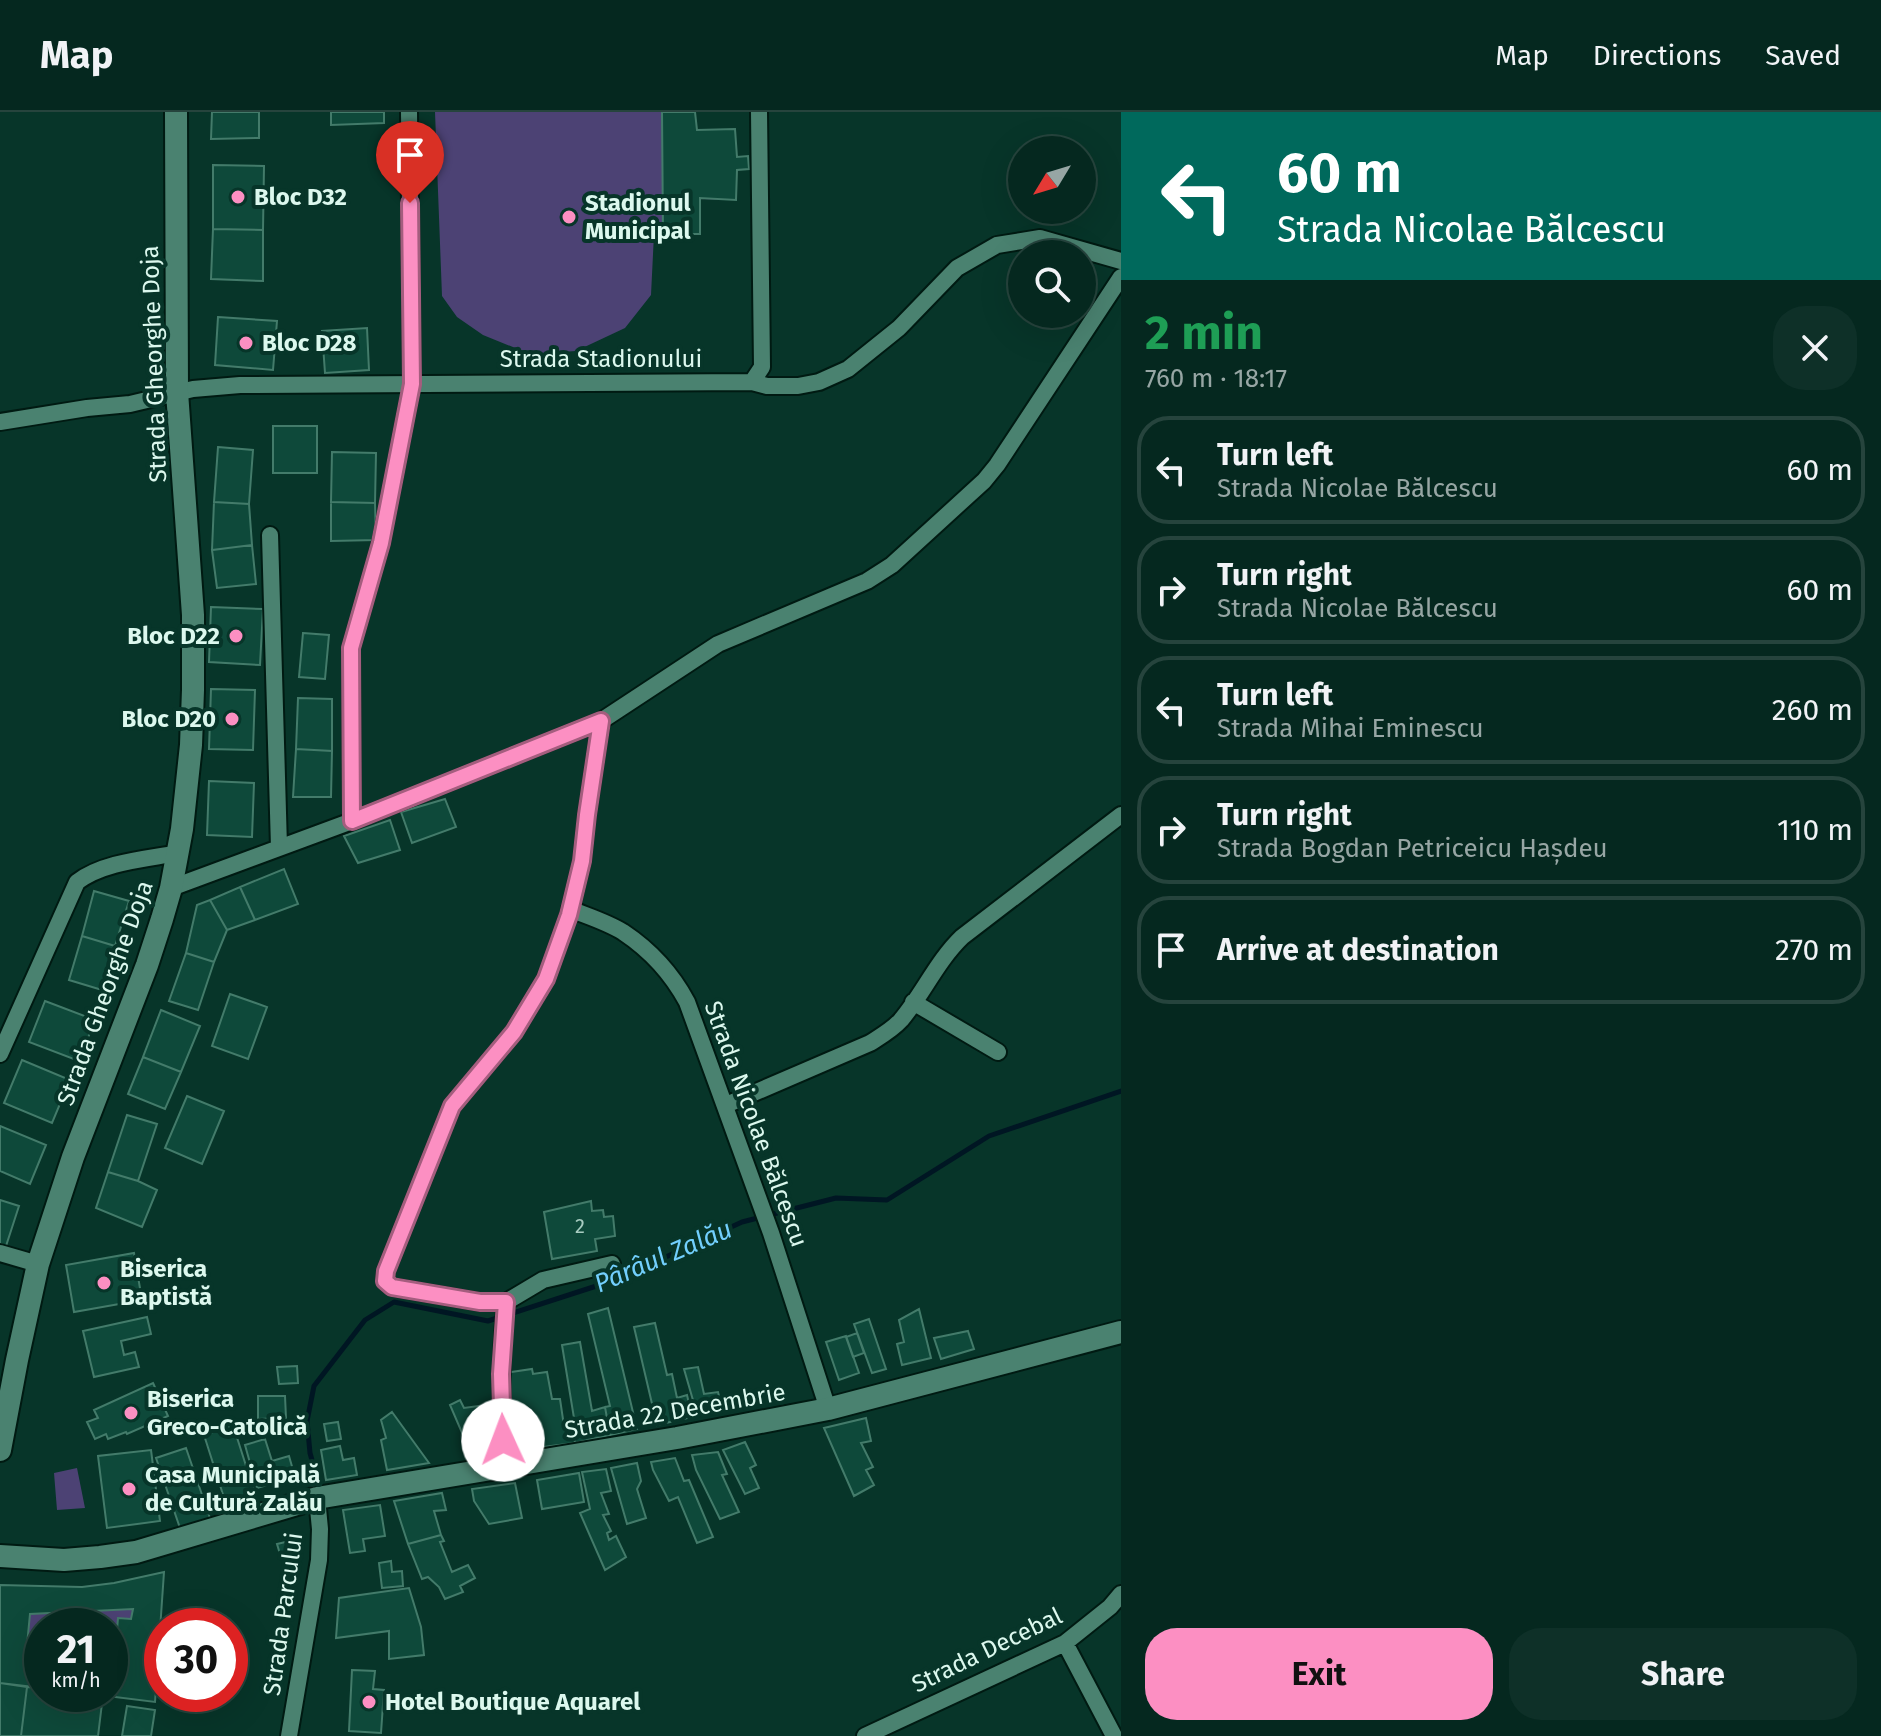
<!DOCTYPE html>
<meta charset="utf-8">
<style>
body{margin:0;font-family:"Fira Sans",sans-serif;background:#0e3028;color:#f1f3f6;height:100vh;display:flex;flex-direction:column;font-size:30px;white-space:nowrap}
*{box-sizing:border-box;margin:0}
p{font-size:26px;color:#97a6a4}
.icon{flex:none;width:44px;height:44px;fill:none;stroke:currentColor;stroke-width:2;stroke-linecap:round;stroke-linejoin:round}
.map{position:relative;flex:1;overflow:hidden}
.drawer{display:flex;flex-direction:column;background:#05281f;width:760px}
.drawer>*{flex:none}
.top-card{background:#00695c;color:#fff;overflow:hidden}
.needle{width:52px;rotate:232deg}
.buttons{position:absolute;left:1008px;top:24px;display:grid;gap:16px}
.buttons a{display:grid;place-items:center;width:88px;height:88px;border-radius:50%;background:#05281f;box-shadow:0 8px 32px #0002,0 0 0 2px #26443d;font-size:40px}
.speed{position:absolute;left:24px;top:1496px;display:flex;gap:16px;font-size:40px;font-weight:700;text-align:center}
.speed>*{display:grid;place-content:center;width:104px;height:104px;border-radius:50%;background:#05281f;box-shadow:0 8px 32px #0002,0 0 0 2px #26443d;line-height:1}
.speed small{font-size:20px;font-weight:400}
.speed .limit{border:12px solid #d22;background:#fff;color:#111}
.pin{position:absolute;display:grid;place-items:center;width:68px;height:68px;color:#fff;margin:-82px -34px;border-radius:50% 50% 50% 0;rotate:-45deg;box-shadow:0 0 8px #0007}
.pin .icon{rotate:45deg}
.me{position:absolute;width:88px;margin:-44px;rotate:358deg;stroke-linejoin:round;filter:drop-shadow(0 0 6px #0008)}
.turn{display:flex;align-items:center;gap:28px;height:168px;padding:0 24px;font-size:36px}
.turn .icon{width:104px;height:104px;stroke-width:2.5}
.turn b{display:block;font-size:56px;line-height:68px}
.round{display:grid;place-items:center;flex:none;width:84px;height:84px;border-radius:32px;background:#0e3028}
.headline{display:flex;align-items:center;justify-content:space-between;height:136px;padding:0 24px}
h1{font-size:48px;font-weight:700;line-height:60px;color:#1e9e55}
.action{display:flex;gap:16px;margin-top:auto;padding:16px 24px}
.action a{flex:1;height:92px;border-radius:32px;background:#fc8fc2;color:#111;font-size:32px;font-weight:700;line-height:92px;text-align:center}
.action a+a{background:#0e3028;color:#f1f3f6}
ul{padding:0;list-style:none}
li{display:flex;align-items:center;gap:24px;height:108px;margin:0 16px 12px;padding:0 8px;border:4px solid #26443d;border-radius:32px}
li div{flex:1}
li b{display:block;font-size:30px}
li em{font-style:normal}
header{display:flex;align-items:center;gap:48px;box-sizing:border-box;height:112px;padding:0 40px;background:#05281f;border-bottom:2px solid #26443d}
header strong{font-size:38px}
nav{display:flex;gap:44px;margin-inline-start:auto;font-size:28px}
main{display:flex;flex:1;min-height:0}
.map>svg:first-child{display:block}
</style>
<header>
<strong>Map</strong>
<nav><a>Map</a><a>Directions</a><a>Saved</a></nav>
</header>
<main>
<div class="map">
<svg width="1121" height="1624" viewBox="0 0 1121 1624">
<rect width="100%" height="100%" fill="#073529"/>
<!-- green -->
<path fill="#4c4274" d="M435,0H695L697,18L735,17L737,45L748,44L749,57L737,58L736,88L700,87V122H654L651,183L625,216L576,239L530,242L483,223L457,205L442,184Z
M77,1356L85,1396L57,1398L54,1361Z
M133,1497L131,1507H118L126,1532L125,1544L110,1542V1514H42V1534L27,1533L30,1502Z"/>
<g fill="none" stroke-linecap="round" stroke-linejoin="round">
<!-- stream -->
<path stroke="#001623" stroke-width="5" d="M317,1366L310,1341L307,1309L314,1274L365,1208L394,1190L488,1209L618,1167L742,1110L836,1086L887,1088L989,1024L1121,979"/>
</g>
<!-- building -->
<path fill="#0e493a" stroke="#437b6a" stroke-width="2" d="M212,0H259V26L211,27Z
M331,0H384V11L331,13Z
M662,0H695L697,18L735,17L737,45L748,44L749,57L737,58L736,88L700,86V122H663Z
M213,53L264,54L263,118L213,117Z
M213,117L263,118V169L211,167Z
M218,205L277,209L273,258L215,253Z
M367,216L369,258L325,261L322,219Z
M273,314H317V361H273Z
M218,335L253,338L249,392L214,390Z
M332,340L376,341L375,391L331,390Z
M214,390L249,392L252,433L212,438Z
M331,390L375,391L376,428L331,429Z
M252,433L256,472L217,476L212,438Z
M211,495L263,497L260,553L209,550Z
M303,521L329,523L325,567L299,565Z
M211,577L255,578L253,638L209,637Z
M298,586L332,587V639L296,637Z
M296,637L332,639L331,685H293Z
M209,669L254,671L252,725L207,723Z
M445,687L456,715L412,731L401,700Z
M390,708L400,738L358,751L344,724Z
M284,757L298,792L255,808L240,775Z
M240,775L255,808L227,818L210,788Z
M94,779L129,789L115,834L82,824Z
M210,788L227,818L214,850L186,841L197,793Z
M82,824L115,834L102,878L69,868Z
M186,841L214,850L198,898L169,889Z
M230,882L267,895L248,947L212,934Z
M45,889L95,908L79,949L29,930Z
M161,898L200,914L181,960L143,945Z
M143,945L181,960L165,997L128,982Z
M22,948L70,968L52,1011L4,991Z
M187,984L224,999L202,1052L165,1036Z
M127,1003L157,1012L138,1069L108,1060Z
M0,1014L46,1033L30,1072L0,1059Z
M108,1060L138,1069L157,1078L142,1115L96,1096Z
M0,1088L19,1094L6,1134L0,1132Z
M591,1089L592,1099L603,1098L604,1105L613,1104L615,1124L595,1127L597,1139L552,1147L544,1100Z
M134,1141L142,1188L74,1200L66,1153Z
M608,1196L637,1317L610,1323L605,1295L610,1294L588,1202Z
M919,1197L931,1246L902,1253L897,1232L904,1230L899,1208Z
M147,1205L151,1222L121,1229L124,1243L135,1240L139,1255L94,1265L83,1219Z
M869,1207L886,1257L872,1261L854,1212Z
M655,1211L667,1263L672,1262L677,1286L687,1283L692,1305L657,1313L634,1215Z
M968,1219L974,1237L941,1247L934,1226Z
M857,1221L864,1241L853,1245L846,1225Z
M846,1224L859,1261L839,1268L826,1230Z
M580,1230L592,1299L605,1295L610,1323L575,1331L570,1306H574L562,1233Z
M297,1254L298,1271L279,1272L277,1255Z
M698,1255L704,1282L718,1280L722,1296L697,1302L684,1257Z
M532,1257L533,1262L547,1260L552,1287H560L564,1314L571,1313L575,1331L535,1336L531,1303L504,1305L505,1261Z
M153,1271L168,1304L127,1322L126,1320L108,1327L106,1322L95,1327L87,1310L98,1306L94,1298Z
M258,1284H285L286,1306L258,1307Z
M460,1288L464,1296L494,1292L496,1340L472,1344L450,1293Z
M392,1300L429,1351L387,1358L381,1328L386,1326L381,1308Z
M866,1306L871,1329L861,1331L873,1355L866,1358L874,1373L854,1384L824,1316Z
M338,1310L341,1327L327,1329L324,1312Z
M233,1313L255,1382L226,1392L204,1323Z
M524,1322L525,1337L509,1338L508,1324Z
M265,1327L272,1349L289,1344L295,1365L257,1376L245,1333Z
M745,1330L756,1353L750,1356L759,1376L745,1382L723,1338Z
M340,1334L343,1348L354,1346L357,1363L326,1368L321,1338Z
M186,1336L211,1409L181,1419L156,1346Z
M151,1338L160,1409L107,1416L98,1344Z
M718,1340L727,1362L722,1363L739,1400L720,1407L696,1358L692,1343Z
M675,1346L684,1369L689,1368L713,1425L697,1431L678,1385L669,1389L653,1358L651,1350Z
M637,1351L641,1369L637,1377L646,1406L627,1412L611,1356Z
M606,1357L611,1379L601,1381L609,1402L603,1403L611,1419L607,1421L609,1428L616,1424L626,1445L605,1458L580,1401L590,1397L582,1360Z
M579,1361L584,1390L542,1397L537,1368Z
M515,1371L522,1406L489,1412L474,1389L472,1377Z
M442,1381L446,1398L434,1399L441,1423L408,1432L394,1389Z
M380,1393L385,1424L363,1427L365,1439L350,1441L343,1398Z
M441,1423L444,1429L440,1430L452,1460L468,1453L475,1466L460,1474L463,1480L445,1487L439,1475L428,1465L422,1467L408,1432Z
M294,1428L295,1437L280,1442L277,1432Z
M391,1449L392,1460L402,1459L403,1474L382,1476L379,1451Z
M164,1460L155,1590L91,1582H110V1542L125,1544L126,1532L116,1530L118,1506L131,1507L133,1497L30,1502L27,1533L42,1534V1576L0,1571V1473L82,1475L114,1471Z
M409,1476L421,1515L424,1543L389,1547V1519L336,1526L339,1486Z
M352,1558L375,1559L373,1577L384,1578L381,1621L349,1619Z
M0,1571L27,1575L21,1624H0Z
M27,1575L42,1576V1582L103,1583L98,1624H21Z
M127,1594L155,1598L151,1624H122Z"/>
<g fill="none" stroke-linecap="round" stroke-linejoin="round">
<!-- street casing -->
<g stroke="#001a12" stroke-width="20">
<path id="street" d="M752,270L767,274H798L819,270L848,257L899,216L957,156L997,133L1040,126L1121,149
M0,310L87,296L130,292L193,277L240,273L752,270L762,255L759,0
M270,423L279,735
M601,609L587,703L582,749L569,803L546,867L514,920L452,994L386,1159L385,1169L392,1175L480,1190H506L543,1168L612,1152
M352,709L351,536L381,431L412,272L409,0
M171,776L352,709L601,609L718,532L867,469L892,453L984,369L997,353L1121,165
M570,797C587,804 607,810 623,820C650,838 672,862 687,890L771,1121L828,1297
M913,890L998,940
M0,942L77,770C103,750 146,747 178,741
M726,993L870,931C881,924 892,918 901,908C923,882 937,849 962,825L1121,703
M0,1141L38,1152
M506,1356C500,1300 500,1246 506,1190
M1065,1531L1114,1624
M289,1624L319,1448L320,1417L317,1386
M865,1624L1065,1531L1110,1495L1121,1482"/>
</g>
<!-- secondary casing -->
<g stroke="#001a12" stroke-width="26">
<path id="secondary" d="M0,1338L17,1248L38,1152L73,1045L147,853L162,807L171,776L182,717L191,633L193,578V503L177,280L176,0
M0,1444L64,1448L100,1445L136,1440L317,1386L677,1326L828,1297L1121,1220"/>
</g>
<!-- street -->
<use href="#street" stroke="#4a8270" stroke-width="16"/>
<!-- secondary -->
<use href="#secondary" stroke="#4a8270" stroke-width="22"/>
</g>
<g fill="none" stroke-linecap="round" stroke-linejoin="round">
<!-- route casing -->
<g stroke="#a45d7e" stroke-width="20">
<path id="route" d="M410,91L412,272L381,431L351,536L352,709L601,609L587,703L582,749L569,803L546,867L514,920L452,994L386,1159L385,1169L392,1175L480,1190H506L501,1262L503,1328"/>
</g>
<!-- route -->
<use href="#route" stroke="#fc8fc2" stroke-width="14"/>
</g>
<!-- markers -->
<g fill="#fc8fc2" stroke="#073529" stroke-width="3">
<circle cx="238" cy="85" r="8"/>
<circle cx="569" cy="105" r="8"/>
<circle cx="246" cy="231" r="8"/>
<circle cx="236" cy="524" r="8"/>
<circle cx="232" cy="607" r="8"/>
<circle cx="104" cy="1171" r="8"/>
<circle cx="131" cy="1301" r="8"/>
<circle cx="129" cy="1377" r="8"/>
<circle cx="369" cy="1590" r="8"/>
</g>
<g text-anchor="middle" stroke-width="8" stroke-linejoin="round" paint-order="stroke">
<!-- number labels -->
<g font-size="20" fill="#a8ccc1">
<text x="580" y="1121">2</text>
</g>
<!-- poi labels -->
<g font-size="24" font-weight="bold" fill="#dcf8ee" stroke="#073529" text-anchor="start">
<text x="254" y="93">Bloc D32</text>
<text x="585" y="99">Stadionul<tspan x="585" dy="28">Municipal</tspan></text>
<text x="262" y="239">Bloc D28</text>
<text x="220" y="532" text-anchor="end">Bloc D22</text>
<text x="216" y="615" text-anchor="end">Bloc D20</text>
<text x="120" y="1165">Biserica<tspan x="120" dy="28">Baptistă</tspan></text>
<text x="147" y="1295">Biserica<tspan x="147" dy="28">Greco-Catolică</tspan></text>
<text x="145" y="1371">Casa Municipală<tspan x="145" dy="28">de Cultură Zalău</tspan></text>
<text x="385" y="1598">Hotel Boutique Aquarel</text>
</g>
<!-- street labels -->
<g font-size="24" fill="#dcf8ee" stroke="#073529">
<text x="601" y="255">Strada Stadionului</text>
<text transform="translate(154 252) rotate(-92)" y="8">Strada Gheorghe Doja</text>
<text transform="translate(105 881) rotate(-70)" y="8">Strada Gheorghe Doja</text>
<text transform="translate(756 1012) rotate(70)" y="8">Strada Nicolae Bălcescu</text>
<text transform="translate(675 1299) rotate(-10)" y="8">Strada 22 Decembrie</text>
<text transform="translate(283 1502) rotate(-82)" y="8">Strada Parcului</text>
<text transform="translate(987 1538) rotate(-26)" y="8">Strada Decebal</text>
</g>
<!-- water labels -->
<g font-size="26" font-style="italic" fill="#72cffd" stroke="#073529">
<text transform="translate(663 1144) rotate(-23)" y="9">Pârâul Zalău</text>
</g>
</g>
</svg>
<div class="buttons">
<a><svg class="needle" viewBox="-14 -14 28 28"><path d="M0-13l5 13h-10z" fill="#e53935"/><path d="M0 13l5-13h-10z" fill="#97a6a4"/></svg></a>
<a><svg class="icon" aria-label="search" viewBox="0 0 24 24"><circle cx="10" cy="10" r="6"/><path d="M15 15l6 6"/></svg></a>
</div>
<div class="speed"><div>21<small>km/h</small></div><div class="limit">30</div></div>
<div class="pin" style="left:410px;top:91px;background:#d93025"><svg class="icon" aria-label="arrive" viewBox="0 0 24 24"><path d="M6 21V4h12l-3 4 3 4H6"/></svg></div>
<svg class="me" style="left:503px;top:1328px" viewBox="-20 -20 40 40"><circle r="19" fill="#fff"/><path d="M0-13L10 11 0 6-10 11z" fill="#fc8fc2"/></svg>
</div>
<section class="drawer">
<div class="top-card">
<div class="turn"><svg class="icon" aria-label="left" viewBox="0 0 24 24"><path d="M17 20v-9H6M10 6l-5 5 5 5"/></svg><div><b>60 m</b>Strada Nicolae Bălcescu</div></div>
</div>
<div class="headline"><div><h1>2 min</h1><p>760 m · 18:17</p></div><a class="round"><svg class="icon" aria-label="close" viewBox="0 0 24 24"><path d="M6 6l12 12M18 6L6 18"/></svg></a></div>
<ul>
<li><svg class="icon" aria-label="left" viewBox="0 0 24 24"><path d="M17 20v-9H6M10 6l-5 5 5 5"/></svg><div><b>Turn left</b><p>Strada Nicolae Bălcescu</p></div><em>60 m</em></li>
<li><svg class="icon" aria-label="right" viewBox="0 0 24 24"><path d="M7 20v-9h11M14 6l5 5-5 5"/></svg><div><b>Turn right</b><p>Strada Nicolae Bălcescu</p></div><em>60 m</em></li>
<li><svg class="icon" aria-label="left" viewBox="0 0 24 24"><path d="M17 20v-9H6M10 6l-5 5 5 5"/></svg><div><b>Turn left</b><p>Strada Mihai Eminescu</p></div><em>260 m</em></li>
<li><svg class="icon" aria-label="right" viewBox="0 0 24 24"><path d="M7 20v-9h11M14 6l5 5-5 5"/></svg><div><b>Turn right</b><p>Strada Bogdan Petriceicu Hașdeu</p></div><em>110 m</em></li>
<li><svg class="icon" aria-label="arrive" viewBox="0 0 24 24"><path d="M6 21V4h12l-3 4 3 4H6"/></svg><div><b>Arrive at destination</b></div><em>270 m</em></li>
</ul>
<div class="action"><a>Exit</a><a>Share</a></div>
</section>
</main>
